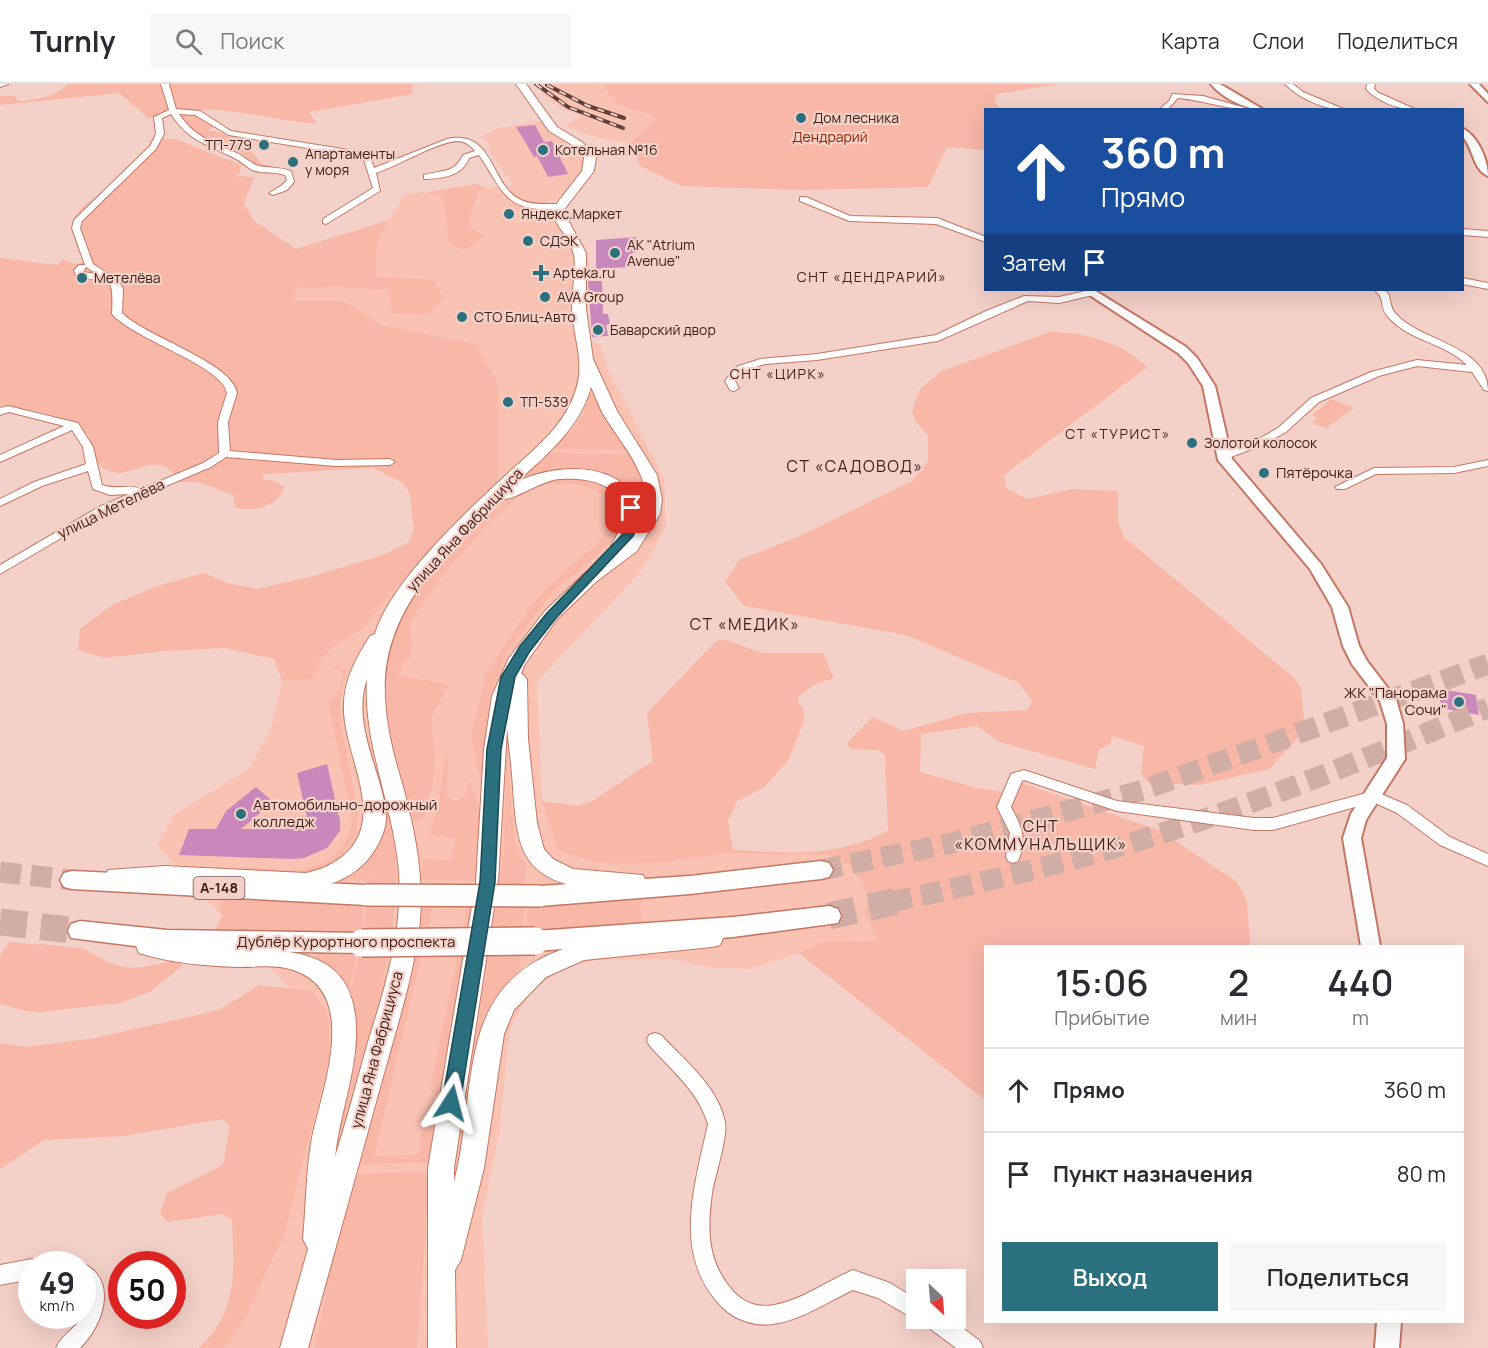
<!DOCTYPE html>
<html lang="ru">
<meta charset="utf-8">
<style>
body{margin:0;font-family:Manrope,sans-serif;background:#f7f7f7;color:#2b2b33;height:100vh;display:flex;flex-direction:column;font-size:22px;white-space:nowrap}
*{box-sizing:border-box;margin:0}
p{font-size:20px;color:#7c7c81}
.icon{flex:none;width:33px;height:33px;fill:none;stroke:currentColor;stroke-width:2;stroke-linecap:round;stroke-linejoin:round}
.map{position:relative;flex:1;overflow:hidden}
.sheet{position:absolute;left:984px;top:861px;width:480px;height:378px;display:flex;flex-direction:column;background:#fff;border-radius:0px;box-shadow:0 6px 24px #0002}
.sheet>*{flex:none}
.top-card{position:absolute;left:984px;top:24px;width:480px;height:183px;border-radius:0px;box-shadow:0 6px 24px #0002;background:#1a4fa0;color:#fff;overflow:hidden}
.needle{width:39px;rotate:154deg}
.tools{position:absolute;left:906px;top:1185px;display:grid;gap:12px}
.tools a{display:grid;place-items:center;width:60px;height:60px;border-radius:0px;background:#fff;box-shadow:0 6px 24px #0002;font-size:30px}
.speed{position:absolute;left:18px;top:1167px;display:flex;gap:12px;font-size:30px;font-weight:700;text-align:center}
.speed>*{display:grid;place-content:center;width:78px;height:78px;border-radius:50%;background:#fff;box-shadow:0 6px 24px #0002;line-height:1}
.speed small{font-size:15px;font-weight:400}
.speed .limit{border:9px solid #d22;background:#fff;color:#111}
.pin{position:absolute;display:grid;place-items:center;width:51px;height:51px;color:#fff;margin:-26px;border-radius:12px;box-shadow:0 3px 9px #0006}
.me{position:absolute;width:66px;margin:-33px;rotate:9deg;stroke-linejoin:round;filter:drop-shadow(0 0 4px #0008)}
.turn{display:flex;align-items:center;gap:21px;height:126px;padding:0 18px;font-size:27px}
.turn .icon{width:78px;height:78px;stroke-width:2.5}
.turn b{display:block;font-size:42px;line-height:51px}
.then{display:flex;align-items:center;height:57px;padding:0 18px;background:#0003;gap:12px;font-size:22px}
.eta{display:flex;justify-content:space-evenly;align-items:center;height:102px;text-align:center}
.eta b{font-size:36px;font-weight:600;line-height:42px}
.primary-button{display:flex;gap:12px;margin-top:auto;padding:12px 18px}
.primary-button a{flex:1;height:69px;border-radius:0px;background:#2b707f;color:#fff;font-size:24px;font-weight:600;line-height:69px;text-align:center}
.primary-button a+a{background:#f7f7f7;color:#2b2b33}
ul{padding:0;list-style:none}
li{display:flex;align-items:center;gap:18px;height:84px;padding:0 18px;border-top:2px solid #e1e1e2}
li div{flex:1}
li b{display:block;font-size:22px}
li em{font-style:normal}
header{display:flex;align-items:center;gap:36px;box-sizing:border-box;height:84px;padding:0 30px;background:#fff;border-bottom:2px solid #e1e1e2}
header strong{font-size:28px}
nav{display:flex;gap:33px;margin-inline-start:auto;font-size:21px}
.search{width:420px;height:54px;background:#f7f7f7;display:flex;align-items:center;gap:15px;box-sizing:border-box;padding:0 21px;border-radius:0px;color:#7c7c81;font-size:22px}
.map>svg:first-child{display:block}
</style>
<header>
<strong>Turnly</strong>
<div class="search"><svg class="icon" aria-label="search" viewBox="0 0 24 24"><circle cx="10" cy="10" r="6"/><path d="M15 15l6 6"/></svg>Поиск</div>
<nav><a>Карта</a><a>Слои</a><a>Поделиться</a></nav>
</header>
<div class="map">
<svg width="1488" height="1264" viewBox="0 0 1488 1264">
<rect width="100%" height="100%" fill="#f4d1c8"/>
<!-- built -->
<path fill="#fac2b3" d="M549,0H603L616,20L656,33L630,59L597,54L565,42L581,33L554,20L541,8L557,5Z
M543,37L553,49L579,67L584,74L585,83L571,103L557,116L539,122L568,139L586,165L590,186L585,203L587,257L600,260L607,283L664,395L666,442L643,485L537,598L542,717L558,767L664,779L723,769L831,771L848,780L861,796L869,814L865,829L878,857L821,858L799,869L750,885L715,884L670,875L598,876L565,884L531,907L510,944L499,1050L482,1134L488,1264H224L246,1232L313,907L291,906L157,762L173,731L249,685L271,645L282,597L313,595L321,576L334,562L361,546L397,502L475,260L385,242L342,217L292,218L297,204L338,203L389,206L430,230L376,194L377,160L389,136L405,110L428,108L443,113L449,159L464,167L474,161L483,153L481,149L469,143V132L478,117L479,107L485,104L513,101L491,70L487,57L480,53L498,44Z"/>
<!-- green -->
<path fill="#f8b7a7" d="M68,0H420L412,1L413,10L309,28L317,40C275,37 230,22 190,26C176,27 162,32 149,35L119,9L0,21V12H15L18,17C37,16 54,13 68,0Z
M603,0H1057L996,10L994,17L1000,25L986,26L985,66L947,63L928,103L803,106L682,102L640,82L630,59L656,33L616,20Z
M190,28L214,43L208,46L251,54L240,62L249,65L262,80L276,82L259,83L242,69L197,50L179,31Z
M153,54L175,55L241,81L240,88L235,92L254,93L244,119L254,137L296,165L389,136L377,160L376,193L433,196L443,213L430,230L392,229L388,206L338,203L297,204L292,217H342L385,242L475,260L498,299V397L397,502L361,546L334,562L321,576L313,595L282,597L274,575L225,564L163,567L105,574L78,566L80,545L112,521L158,502L204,489L227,499L257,505L310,493L383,471L408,459L414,446L410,410L403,399L373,384L265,390L262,393L264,396L275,397L284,403C278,423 252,429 235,423L233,411L199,398H180C157,359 132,399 106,386C92,378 95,362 87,350C72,330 23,325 0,321V174L57,181L63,175L74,180L83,178C80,168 71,152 72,142C74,123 104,108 117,97C131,84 145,70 153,54Z
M477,100L485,104L479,107C477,121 468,128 469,143L481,149L484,153L464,167L449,159L443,113L428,108Z
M1050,248C1087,249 1120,257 1147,283L1004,391L1006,404L1027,415L1072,405L1118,407V438L1124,453L1293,593L1301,604L1305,646L1269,685L1199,701L1149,699L1141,690L1144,662L1113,652L1110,660L1099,665L1095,685L1000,658L977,642L921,650L920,688L977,704L1004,708L1019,698L1161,747L1237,798L1247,817L1250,862H986L985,1016L799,869L821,858L878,857L865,829L869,814L861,796L848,780L830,771L723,769L664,779H601L558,767L542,717L578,722L592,717L653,677L647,629L716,557L724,555L762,569H823L834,595L817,599L797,614L803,626L804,636L789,675L764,703L737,717L728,737L733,766C790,769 835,774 888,747L885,670L877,666L851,665L847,659L872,633L903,647L967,629L1028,626L1032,617L1019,599L906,551L744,522L725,498L739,476L800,452L912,397L928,377V352L916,338L912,326L920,305L942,287Z
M591,300L600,324L627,366L554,365L575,343L584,329Z
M1332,315L1354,324L1326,344L1312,339L1317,334L1312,331Z
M549,368L630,371C641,391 650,409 640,432C638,373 555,384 517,395Z
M565,394C596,397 609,398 625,426L619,447L606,463L552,509L509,566L489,613L482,703L471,654L485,591L527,527L548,502L598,459L615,432C610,413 595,403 575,400C558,398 541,400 526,408C499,423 420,511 411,540C409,549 413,558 411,567C410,574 401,584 397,591L449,601L431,632L435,675L433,698L424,734L416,739C406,723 403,697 398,678C381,618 378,555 418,503C430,488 447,475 461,461C497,422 511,405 565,394Z
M341,577L339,583L346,586V589L339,619L340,636L358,729L355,752L341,772L313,790L238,788L243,783C261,784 278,787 295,786C326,785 355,761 351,729L328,618L330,614L337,612L343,587L333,583Z
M507,658L514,752L517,766L526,781L520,885L493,915L483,937L472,977L504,768Z
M445,671L449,673L446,711L455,717L467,711V699H471L482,735L479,797L421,796L423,775L450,776L456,754L429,751L439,719Z
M378,692C384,703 387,719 390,732C413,843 362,969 332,1076L355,939L351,907L364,849L369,792L368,796L335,797C383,765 393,750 378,692Z
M642,812L640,828L645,841L527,848L528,817Z
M221,816L363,819L362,850L214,848L222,832Z
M424,818H434L374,1072L418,1071L426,1029L434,1024L438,1027L432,1078L358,1080L414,872Z
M468,818H474L442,1006L435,1012L430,1006Z
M9,858C25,860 77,861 88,867C101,874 110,881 126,883C147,886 167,875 181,877L182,882L151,907L121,919L40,928L25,927L0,920V872Z
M318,869L356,872L349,905L338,887L316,872Z
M259,901L312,907L325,925L329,943V974L285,1148L246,1232L224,1264H199C239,1227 234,1185 232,1136L222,1130L168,1138L160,1129L167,1109L223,1081L230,1042L222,1035L124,1052L44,1056L0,1085V959L26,963L95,954L219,926Z
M430,1088L417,1264H315L334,1169L355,1090Z"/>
<!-- building -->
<path fill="#c988bb" d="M535,41L544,58L552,57L568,90L548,93L537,72L534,73L516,43Z
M637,153L638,168L632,169L631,183L596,185V156Z
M588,197H602L603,230H608L610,240L606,241L608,252L592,253Z
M1439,605L1476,611L1479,631L1441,624Z
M327,680L340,737V747L327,764L304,774L292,775L179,771L189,745H216L226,727L256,703L273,718L241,745H287L298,735L307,733L297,689Z"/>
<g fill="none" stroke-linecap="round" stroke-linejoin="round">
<!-- primary-tunnel-far1 -->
<path stroke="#d0aea5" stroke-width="21" stroke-dasharray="21 10" stroke-linecap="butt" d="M821,786L952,759L1143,706L1488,580
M0,788L72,796
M891,818C984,798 1078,777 1169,747C1277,712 1383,667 1488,624"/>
<!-- primary-tunnel -->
<path stroke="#d0aea5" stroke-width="27" stroke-dasharray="27 14" stroke-linecap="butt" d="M829,832L898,817
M0,838L80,847"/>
<!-- minor casing -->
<g stroke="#c47763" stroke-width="2">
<path id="minor" d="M0,0H8L0,3Z
M161,0H169L176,25L200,27L231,47L355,67L370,73L374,84L447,55C495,45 489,101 521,116C532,121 546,120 558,120L562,123C556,127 547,125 539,125C502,123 498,97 479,71L469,74C463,92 441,95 424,95V91C443,85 453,91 463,71L475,67C471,62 466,58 459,57C438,57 398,82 376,89L380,107L326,140L323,139V135L373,104L364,76L350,71L229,51L195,31L179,30C194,53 214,59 239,70C245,74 252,80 259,82C270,84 280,83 291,87L294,98L287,106L273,111L269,109L281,102L287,96L285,91C274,87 262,90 252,86C247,83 242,78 236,75C208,60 190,59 171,30L162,34L164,50L156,65L82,137L80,144L93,180L118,196L123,205L122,229C146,253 233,279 237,309L228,338L230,367L336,376L390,375L395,378L390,381L336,382L226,373L211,383L107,427L0,490V481L99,423L129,410L110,411L93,405L88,387L42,402L0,422V415L34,398L86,380L83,363L72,346L0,378V371L64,342L9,328L0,331V324L8,322L78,339L93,363L102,401C115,406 129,400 141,405L203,379L219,369L218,338L227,309C223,282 135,256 112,230C114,187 110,201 76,192L74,186L79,181H85L72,144L74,136L150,62L156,50L154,33L169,26ZM86,183L97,190L83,188Z
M1285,0H1293L1303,8L1346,26C1325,26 1300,15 1285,0Z
M1367,0H1375L1374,5L1379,9L1417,26C1400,26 1378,18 1366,5Z
M1172,10L1203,12L1253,26C1228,26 1203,16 1178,14L1167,26H1159L1170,16Z
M800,113H806L850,132L937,134L986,153V158L936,140L849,137L800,117Z
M1462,145L1488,147V153L1462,151Z
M1462,194L1488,199V205L1462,200Z
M1090,206L1093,207V211L1059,219L1028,217L938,257L817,276L765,280L744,287L735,297L739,304L734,307L730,306L725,297L736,283L760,275L817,270L936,251L986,227L1024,212L1059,213Z
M1375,206H1384L1388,209C1391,217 1390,224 1396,230C1421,258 1488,261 1488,307L1484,306L1472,288L1417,282L1379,292L1319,318L1286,348L1263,361L1228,374H1220V370L1255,357L1278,344L1311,314L1371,288L1417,276L1467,281C1445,259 1410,257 1389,234C1380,224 1384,220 1380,212C1379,210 1376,208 1375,206Z
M1488,376V382L1454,389L1376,390L1345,405H1337L1335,403L1374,384L1454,383Z
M1024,686L1117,717L1254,734H1273L1374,707L1407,721L1450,753L1488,770V782L1440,761L1397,729L1373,718L1273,746H1254L1117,727L1024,696L1022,697L1011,723C1021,742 1028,756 1018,777L1013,779L1008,777L1006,773L1010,749L997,723L1011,690Z
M655,949L661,951C684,976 718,1002 725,1038C728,1052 715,1092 712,1109C707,1146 707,1178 733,1207C744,1219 758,1224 774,1221C802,1216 827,1197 853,1186L890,1199L916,1215V1234H919L916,1236L878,1214L853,1206C827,1218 802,1236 773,1240C754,1243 732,1235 719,1220C672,1168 695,1101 708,1040C698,1007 671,986 649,961L647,956L649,951Z
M32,1175L40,1180H32V1195L0,1201V1181Z
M82,1179C119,1195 103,1242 80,1264H56C61,1251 77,1244 82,1232C88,1217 82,1196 82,1180H79Z
M922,1234H949L980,1257L983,1264H956L925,1241Z"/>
</g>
<!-- tertiary casing -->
<g stroke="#c47763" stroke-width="4">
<path id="tertiary" d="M1211,0H1220L1264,26C1247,26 1222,14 1211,0Z
M1470,0H1479L1488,10V18Z
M1462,44C1478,52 1488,76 1488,92C1472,85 1474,64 1462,52Z
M1082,206H1094L1186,263L1197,274L1215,302L1232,375L1321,480L1348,523L1359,562L1367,577L1396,615L1403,640L1405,675L1366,736L1361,754L1380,862H1361L1343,754L1351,730L1387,674V640L1380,617L1352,580L1343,562L1332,523L1310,485L1218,376L1203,302L1188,279L1178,269Z
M1377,1238H1401L1399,1264H1375Z"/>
</g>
<!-- secondary casing -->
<g stroke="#c47763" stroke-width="2">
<path id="secondary" d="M516,0H526L557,43L582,58L596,73L594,87L563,127L586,169V225L593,275L617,327L657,391L662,415L660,430L637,467L597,497L557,535L525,580L521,589L527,595L528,655L537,739L544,765L553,775L573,785L643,791L646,797L643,803C625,809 602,807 583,804C520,793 517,760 513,704C512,684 509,664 507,644L498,798L454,1084V1098C467,1051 466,994 480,949C512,846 624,853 712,845L720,847L723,854L720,861L712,863L584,876L546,893L514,926L504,950L484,1084L461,1176L455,1186L456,1264H428V1084L476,798L484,665L492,612L509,574L545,527L585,489L616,466L611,462C640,414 608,392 560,395C541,396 513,418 500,415C444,471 381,527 385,612C386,644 395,676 404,706C416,752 425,798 419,846C412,898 395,949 381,1000C357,1088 332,1176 308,1264H280L308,1165L303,1155C306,1123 306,1090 311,1059C320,1009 363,909 293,886C277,880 256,883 239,883C206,882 170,879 139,869L136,862L139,855L147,853C172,858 198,861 224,863C293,867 360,862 356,956C354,996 339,1033 335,1073C347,1035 357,997 368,958C385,904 403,846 399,788C394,723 363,661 367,595C351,640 381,686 386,729C387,741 382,754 376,764C342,821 267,805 212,801C180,800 148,799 116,801L108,798L105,792L108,786L165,782L306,789C320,786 332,781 343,772C390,733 341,669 344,619C345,593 357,573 370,552L375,550C389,500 465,429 504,393C534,365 569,340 578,298C583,274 573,249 572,225C571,207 577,189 574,171C571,154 556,143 551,127L582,87L584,74L574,62L549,47ZM591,303C595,311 598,320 602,328C618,357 662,401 640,436C642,426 638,418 632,410C608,376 551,382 518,397C549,369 580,343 591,303Z"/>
</g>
<!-- primary casing -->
<g stroke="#c47763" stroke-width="3">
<path id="primary" d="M821,777L829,779L833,786L829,793L821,795L690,810L540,822L532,819L528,812L532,805L540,802L690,792Z
M72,787L366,801L374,804L378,811L374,818L366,821L72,805L64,803L60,796L64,789Z
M829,822L838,825L841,832L838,839L733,853L535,867L526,864L523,857L526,850L535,847L733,833Z
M80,837L167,846L362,849L371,852L374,859L371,866L362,869L167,866L71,854L68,847L71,840Z"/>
</g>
<!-- minor -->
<use href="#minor" fill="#fff" fill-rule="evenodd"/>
<!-- tertiary -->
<use href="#tertiary" fill="#fff" fill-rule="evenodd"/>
<!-- secondary -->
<use href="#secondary" fill="#fff" fill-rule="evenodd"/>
<!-- primary -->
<use href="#primary" fill="#fff" fill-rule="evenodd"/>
<!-- rail casing -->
<g stroke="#5f3f37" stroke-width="4">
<path id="rail" d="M536,0L568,23L623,44
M547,1L588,22L624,34"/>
</g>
<!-- rail -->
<use href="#rail" stroke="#f4d1c8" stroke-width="2" stroke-dasharray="7" stroke-linecap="butt"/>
<!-- primary-bridge-far1 casing -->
<g stroke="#c47763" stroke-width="24" stroke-linecap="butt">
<path id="primary-bridge-far1" d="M366,811L540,812"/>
</g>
<!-- primary-bridge casing -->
<g stroke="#c47763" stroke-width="30" stroke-linecap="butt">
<path id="primary-bridge" d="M362,859L535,857"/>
</g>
<!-- primary-bridge-far1 -->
<use href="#primary-bridge-far1" stroke="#fff" stroke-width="21"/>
<!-- primary-bridge -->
<use href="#primary-bridge" stroke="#fff" stroke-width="27"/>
</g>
<!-- route -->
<path fill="#2b707f" stroke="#1c4953" stroke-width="1.5" d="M627,421L637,424V443L633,452L556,534L530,567L515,593L501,665L495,798L460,1019L457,1025L451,1027L445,1025L442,1019L480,798L487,665L501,593L520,562L547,529L622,451Z"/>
<!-- markers -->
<g fill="#2b707f" stroke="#f4d1c8" stroke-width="2">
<circle cx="801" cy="34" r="6"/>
<circle cx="264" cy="61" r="6"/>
<circle cx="543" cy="66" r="6"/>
<circle cx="293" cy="78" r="6"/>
<circle cx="509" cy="130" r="6"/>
<circle cx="528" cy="157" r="6"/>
<circle cx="615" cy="169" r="6"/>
<path d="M538 180h6v6h6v6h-6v6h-6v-6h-6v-6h6z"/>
<circle cx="82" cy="194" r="6"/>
<circle cx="545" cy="213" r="6"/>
<circle cx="462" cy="233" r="6"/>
<circle cx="598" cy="246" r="6"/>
<circle cx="508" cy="318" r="6"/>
<circle cx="1192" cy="359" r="6"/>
<circle cx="1264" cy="389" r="6"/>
<circle cx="1459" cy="618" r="6"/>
<circle cx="241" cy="730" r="6"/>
</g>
<g text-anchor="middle" stroke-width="4.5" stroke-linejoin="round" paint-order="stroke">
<!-- far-poi labels -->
<g font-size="14" fill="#402119" stroke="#f4d1c8" text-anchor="start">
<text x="813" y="39">Дом лесника</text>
<text x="252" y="66" text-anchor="end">ТП-779</text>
<text x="555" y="71">Котельная №16</text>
<text x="305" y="75">Апартаменты<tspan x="305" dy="16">у моря</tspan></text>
<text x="521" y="135">Яндекс.Маркет</text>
<text x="540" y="162">СДЭК</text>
<text x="627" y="166">АК "Atrium<tspan x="627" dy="16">Avenue"</tspan></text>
<text x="553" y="194">Apteka.ru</text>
<text x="94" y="199">Метелёва</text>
<text x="557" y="218">AVA Group</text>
<text x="474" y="238">СТО Блиц-Авто</text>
<text x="610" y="251">Баварский двор</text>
<text x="520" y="323">ТП-539</text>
<text x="1204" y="364">Золотой колосок</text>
</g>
<!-- far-park labels -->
<g font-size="14" fill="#912200" stroke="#f4d1c8">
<text x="830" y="58">Дендрарий</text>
</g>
<!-- far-neighbourhood labels -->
<g font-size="14" letter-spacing="1.5" fill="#402119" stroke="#f4d1c8">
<text x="872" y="198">СНТ «ДЕНДРАРИЙ»</text>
<text x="778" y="295">СНТ «ЦИРК»</text>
<text x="1118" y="355">СТ «ТУРИСТ»</text>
</g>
<!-- shield labels -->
<rect fill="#f4d1c8" stroke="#76564e" stroke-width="1.5" x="193.5" y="793" width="51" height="22" rx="4.5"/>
<g font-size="14" font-weight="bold" fill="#402119">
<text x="219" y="809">А-148</text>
</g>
<!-- poi labels -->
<g font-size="15" fill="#402119" stroke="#f4d1c8" text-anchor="start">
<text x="1276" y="394">Пятёрочка</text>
<text x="1447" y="614" text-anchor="end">ЖК "Панорама<tspan x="1447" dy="17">Сочи"</tspan></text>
<text x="253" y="726">Автомобильно-дорожный<tspan x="253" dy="17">колледж</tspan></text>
</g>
<!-- street labels -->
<g font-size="15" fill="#402119" stroke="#f4d1c8">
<text transform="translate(111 425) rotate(-26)" y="5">улица Метелёва</text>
<text transform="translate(465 446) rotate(-47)" y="5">улица Яна Фабрициуса</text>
<text x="346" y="863">Дублёр Курортного проспекта</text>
<text transform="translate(377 966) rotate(-75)" y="5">улица Яна Фабрициуса</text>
</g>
<!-- neighbourhood labels -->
<g font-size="16" letter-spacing="1.5" fill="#402119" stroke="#f4d1c8">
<text x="855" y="388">СТ «САДОВОД»</text>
<text x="745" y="546">СТ «МЕДИК»</text>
<text x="1041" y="748">СНТ<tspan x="1041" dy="18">«КОММУНАЛЬЩИК»</tspan></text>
</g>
</g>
</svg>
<div class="tools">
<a><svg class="needle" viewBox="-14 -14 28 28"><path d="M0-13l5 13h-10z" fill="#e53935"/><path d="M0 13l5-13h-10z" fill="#7c7c81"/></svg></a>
</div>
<div class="speed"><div>49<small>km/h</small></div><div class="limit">50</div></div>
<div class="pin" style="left:631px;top:424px;background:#d93025"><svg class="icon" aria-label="arrive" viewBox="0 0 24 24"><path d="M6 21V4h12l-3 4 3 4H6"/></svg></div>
<svg class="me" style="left:451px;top:1019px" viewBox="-20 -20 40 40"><path d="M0-17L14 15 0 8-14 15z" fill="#2b707f" stroke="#fff" stroke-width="4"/></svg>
<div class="top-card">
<div class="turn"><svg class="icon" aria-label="ahead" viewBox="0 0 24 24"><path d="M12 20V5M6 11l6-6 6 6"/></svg><div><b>360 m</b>Прямо</div></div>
<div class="then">Затем<svg class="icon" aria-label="arrive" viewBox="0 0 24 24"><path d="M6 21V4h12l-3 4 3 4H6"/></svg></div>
</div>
<section class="sheet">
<div class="eta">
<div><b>15:06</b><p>Прибытие</p></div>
<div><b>2</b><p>мин</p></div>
<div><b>440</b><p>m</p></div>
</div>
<ul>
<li><svg class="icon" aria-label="ahead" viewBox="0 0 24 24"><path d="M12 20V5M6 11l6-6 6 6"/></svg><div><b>Прямо</b></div><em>360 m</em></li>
<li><svg class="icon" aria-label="arrive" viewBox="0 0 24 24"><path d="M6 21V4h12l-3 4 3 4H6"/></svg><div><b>Пункт назначения</b></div><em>80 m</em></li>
</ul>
<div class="primary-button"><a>Выход</a><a>Поделиться</a></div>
</section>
</div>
